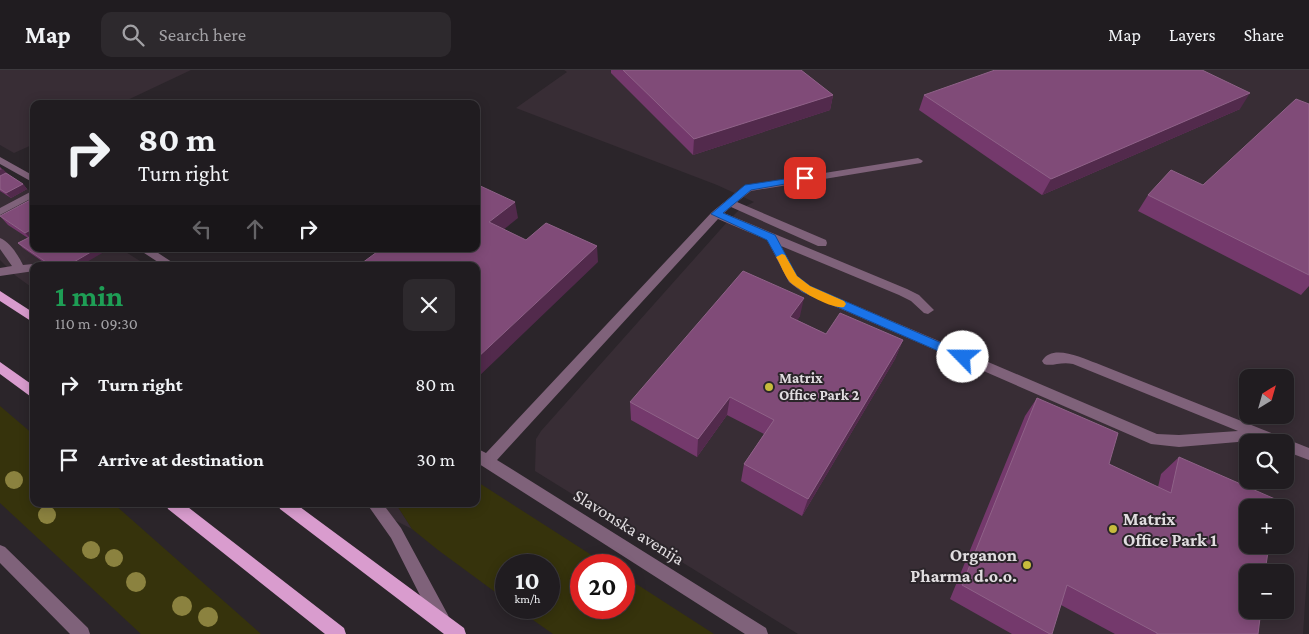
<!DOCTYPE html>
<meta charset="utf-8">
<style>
body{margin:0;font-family:"Crimson Pro",serif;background:#2d292d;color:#f1f3f6;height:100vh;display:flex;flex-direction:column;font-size:19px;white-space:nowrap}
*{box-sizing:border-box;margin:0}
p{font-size:16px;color:#a2a1a5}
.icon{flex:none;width:28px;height:28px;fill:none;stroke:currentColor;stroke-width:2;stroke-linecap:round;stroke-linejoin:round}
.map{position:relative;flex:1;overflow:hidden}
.drawer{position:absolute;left:30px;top:192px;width:450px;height:245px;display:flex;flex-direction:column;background:#201c20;border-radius:10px;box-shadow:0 2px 12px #0003,0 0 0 1px #3d3a3e}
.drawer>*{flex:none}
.guide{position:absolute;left:30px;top:30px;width:450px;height:152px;border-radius:10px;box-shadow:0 2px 12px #0003,0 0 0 1px #3d3a3e;background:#201c20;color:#f1f3f6;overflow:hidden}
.needle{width:32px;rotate:37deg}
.buttons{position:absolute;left:1239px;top:299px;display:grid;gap:10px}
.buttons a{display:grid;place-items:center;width:55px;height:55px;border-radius:10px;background:#201c20;box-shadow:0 2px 12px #0003,0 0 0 1px #3d3a3e;font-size:25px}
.speed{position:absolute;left:495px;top:484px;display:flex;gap:10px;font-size:25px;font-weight:700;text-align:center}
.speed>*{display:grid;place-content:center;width:65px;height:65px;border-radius:50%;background:#201c20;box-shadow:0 2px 12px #0003,0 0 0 1px #3d3a3e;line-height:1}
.speed small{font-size:12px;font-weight:400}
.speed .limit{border:8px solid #d22;background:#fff;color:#111}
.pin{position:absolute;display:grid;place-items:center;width:42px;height:42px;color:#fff;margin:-21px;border-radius:10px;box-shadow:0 2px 8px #0006}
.me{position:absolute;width:55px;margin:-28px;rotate:293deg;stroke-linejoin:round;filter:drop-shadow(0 0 4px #0008)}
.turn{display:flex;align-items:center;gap:18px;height:105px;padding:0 25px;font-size:22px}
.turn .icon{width:65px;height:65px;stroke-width:2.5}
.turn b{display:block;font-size:35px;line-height:42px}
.lanes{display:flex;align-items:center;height:48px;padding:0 25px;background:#0003;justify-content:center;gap:25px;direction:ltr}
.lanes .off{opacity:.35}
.round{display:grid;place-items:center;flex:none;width:52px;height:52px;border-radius:10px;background:#2d292d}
.headline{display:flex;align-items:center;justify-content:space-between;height:85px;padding:0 25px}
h1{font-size:30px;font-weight:700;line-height:38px;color:#1e9e55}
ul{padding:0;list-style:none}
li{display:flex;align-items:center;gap:15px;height:75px;padding:0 25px}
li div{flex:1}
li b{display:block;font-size:19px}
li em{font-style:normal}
header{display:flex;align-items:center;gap:30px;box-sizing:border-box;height:70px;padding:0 25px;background:#201c20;border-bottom:1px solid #3d3a3e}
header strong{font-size:24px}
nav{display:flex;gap:28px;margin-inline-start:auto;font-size:18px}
.search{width:350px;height:45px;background:#2d292d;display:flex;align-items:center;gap:12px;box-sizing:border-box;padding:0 18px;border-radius:10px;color:#a2a1a5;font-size:19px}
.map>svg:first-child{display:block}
</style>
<header>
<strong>Map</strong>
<div class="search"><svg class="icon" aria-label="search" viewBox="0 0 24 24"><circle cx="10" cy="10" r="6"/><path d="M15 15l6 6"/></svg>Search here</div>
<nav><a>Map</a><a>Layers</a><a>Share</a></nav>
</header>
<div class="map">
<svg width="1309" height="564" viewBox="0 0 1309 564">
<rect width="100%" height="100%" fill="#2b252a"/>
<!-- built -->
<path fill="#382d35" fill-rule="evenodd" d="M0,0H191L119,34H34V74L14,83L0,75Z
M564,0H1309V473L1303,564H798L535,401L536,369L541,361L728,151L740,139L754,132L717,115L516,38L567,2ZM1248,308H1285V345H1248ZM1248,372H1285V410H1248ZM1248,438H1285V475H1248ZM1248,502H1285V540H1248Z
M0,102L34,123V179H121L148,196H34V219L16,206L0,190Z
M363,434H396L412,459Z"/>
<!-- green -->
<path fill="#36330c" d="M0,336L34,365V434H114L261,564H141L0,433Z
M476,411L607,495H581V538H624V506L714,564H553L516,538H549V495H506V530L438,480L412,459L396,434H476Z"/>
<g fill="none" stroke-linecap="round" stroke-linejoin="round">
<!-- minor -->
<path fill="#7f627a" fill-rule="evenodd" d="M0,87L34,106V113L0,94Z
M918,88L923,91L921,93L751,121L737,132L826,170L827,173L826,176H818L731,137L724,143L907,219L919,225L934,240L928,244L924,243L911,231L899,225L781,176L797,206L810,216L1157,364L1179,365L1238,361L1073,294C1061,291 1052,297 1044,294L1042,291C1052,273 1082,288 1096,293L1309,378V390L1285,381V372H1266L1261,370L1179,377L1151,374L802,222L789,212L767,170L718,149L497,390L766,558L768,564H745L476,392V378L486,383L712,142L744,116Z
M34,120V127L0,145V138Z
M0,168C10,172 18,185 23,195L53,192L59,196H34V201L0,206V198L12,196L0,179Z
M138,179H152L178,196H164Z
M367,434H383L401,458L448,545L450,551L448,557L442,559L436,557L391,468Z
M0,475L5,477L88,558L90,564H70L0,493Z"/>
<!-- major -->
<path fill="#d99cce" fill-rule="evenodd" d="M0,221L34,243V253L0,231Z
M0,292L34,316V329L0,304Z
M166,434H184L344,558L346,564H325L168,439Z
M278,434H296L464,558L466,564H444L280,439Z"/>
</g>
<!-- trees -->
<g fill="#8b823f">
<circle cx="14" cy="410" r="9"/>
<circle cx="47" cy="445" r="9"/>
<circle cx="91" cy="480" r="9"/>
<circle cx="114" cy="488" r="9"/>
<circle cx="136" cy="512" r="10"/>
<circle cx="182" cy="536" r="10"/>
<circle cx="208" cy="547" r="10"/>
</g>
<!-- wall -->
<path fill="#74396c" d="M611,0H801L833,25L830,40L693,85L611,3Z
M924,25L1240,39L1042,125L919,40Z
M1309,34V216L1301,225L1138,141L1148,125L1203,115Z
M0,97L6,103L23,114L27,119L11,128L0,121Z
M0,146L80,196H49L23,178L18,173L28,168L8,155Z
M800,246L797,250L826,264L903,270L895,289L802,446L741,411L744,394L764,364L727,345L697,387L631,350L630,332Z
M1037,328L1109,394L1158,417L1161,404L1179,387L1258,564H1115L1061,535L1050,564H1012L950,529L1025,346Z"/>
<!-- shaded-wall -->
<path fill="#522a4c" d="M1250,23L1240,39L1042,125L1051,109Z
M833,25L830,40L693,85L694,69Z
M3,99L11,108L0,114V100Z
M23,114L27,119L11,128L6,123Z
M515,132L518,148L493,168L489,152Z
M34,158V172L25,163Z
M597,176L598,192L476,309V289Z
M96,179H109L80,196H67Z
M804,228L800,246L786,266L790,247Z
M903,270L895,289L802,446L808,429Z
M730,327L727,345L697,387L698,369Z"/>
<!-- building -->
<path fill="#804b78" stroke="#8f6288" d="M623,0H801L833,25L694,69Z
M995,0H1202L1250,23L1051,109L924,25Z
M1296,29L1309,34V205L1148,125L1171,100L1203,115Z
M6,103L23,114L6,123L0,119V106Z
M476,114L515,132L489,152L526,170L546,153L597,176L476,289V196H358L381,179H476Z
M34,128V158L25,163L0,146Z
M34,165V179H96L67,196H52L18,173Z
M743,201L804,228L790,247L826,264L840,243L903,270L808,429L744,394L774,350L730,327L698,369L630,332Z
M1037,328L1118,363L1109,394L1171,423L1179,387L1275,429L1274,438H1248V475H1269L1265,502H1248V540H1261L1258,564H1157V563L1067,515L1052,564H1050L962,515Z"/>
<!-- route -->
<path fill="#1a73e8" stroke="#114b97" d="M805,106L808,107V110L751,120L723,143L775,165L797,206L810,216L967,284L969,287L967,290H959L803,222L790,211L767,170L711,144L745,115Z"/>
<!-- slow -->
<path fill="#f59e0b" d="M782,184L785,185L797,206L810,216L844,231L846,234L844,237C833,240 798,220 790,212C784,205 781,195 776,187Z"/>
<!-- markers -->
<g fill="#c7bb3c" stroke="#2b252a" stroke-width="2">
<circle cx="769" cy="317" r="5"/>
<circle cx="1113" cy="459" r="5"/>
<circle cx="1027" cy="495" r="5"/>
</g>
<g text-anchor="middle" stroke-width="4" stroke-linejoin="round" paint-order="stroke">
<!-- poi labels -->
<g font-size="15" font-weight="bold" fill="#e1dde0" stroke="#2b252a" text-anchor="start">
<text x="779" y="313">Matrix<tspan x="779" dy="17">Office Park 2</tspan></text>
</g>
<!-- near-poi labels -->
<g font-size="18" font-weight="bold" fill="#e1dde0" stroke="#2b252a" text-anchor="start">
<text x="1123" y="455">Matrix<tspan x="1123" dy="21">Office Park 1</tspan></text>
<text x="1017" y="491" text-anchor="end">Organon<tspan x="1017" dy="21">Pharma d.o.o.</tspan></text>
</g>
<!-- near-street labels -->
<g font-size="18" fill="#e1dde0" stroke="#2b252a">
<text transform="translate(629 457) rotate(32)" y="6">Slavonska avenija</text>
</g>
</g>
</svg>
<div class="buttons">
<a><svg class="needle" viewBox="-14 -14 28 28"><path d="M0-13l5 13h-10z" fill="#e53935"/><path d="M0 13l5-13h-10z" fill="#a2a1a5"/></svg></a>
<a><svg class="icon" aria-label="search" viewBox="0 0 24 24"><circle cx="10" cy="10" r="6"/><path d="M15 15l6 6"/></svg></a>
<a>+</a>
<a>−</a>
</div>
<div class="speed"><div>10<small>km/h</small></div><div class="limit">20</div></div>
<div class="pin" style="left:805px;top:108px;background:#d93025"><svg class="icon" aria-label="arrive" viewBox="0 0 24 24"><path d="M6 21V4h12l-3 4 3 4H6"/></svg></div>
<svg class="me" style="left:963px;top:287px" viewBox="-20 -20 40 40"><circle r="19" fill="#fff"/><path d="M0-13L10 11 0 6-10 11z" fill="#1a73e8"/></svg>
<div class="guide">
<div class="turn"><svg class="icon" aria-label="right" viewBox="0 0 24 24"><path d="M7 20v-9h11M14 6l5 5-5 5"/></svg><div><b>80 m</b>Turn right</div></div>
<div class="lanes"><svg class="icon off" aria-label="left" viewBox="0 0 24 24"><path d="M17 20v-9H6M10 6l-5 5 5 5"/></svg><svg class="icon off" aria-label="ahead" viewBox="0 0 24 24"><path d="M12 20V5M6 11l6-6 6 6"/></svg><svg class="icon" aria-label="right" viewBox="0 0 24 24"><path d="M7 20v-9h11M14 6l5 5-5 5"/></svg></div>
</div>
<section class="drawer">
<div class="headline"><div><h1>1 min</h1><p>110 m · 09:30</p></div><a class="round"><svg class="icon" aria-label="close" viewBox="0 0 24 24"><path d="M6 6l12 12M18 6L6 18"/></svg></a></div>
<ul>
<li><svg class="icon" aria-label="right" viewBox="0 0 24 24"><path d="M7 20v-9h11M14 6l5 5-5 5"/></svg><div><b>Turn right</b></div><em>80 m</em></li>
<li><svg class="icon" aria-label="arrive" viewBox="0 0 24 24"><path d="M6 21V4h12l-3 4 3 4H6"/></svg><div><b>Arrive at destination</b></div><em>30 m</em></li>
</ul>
</section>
</div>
